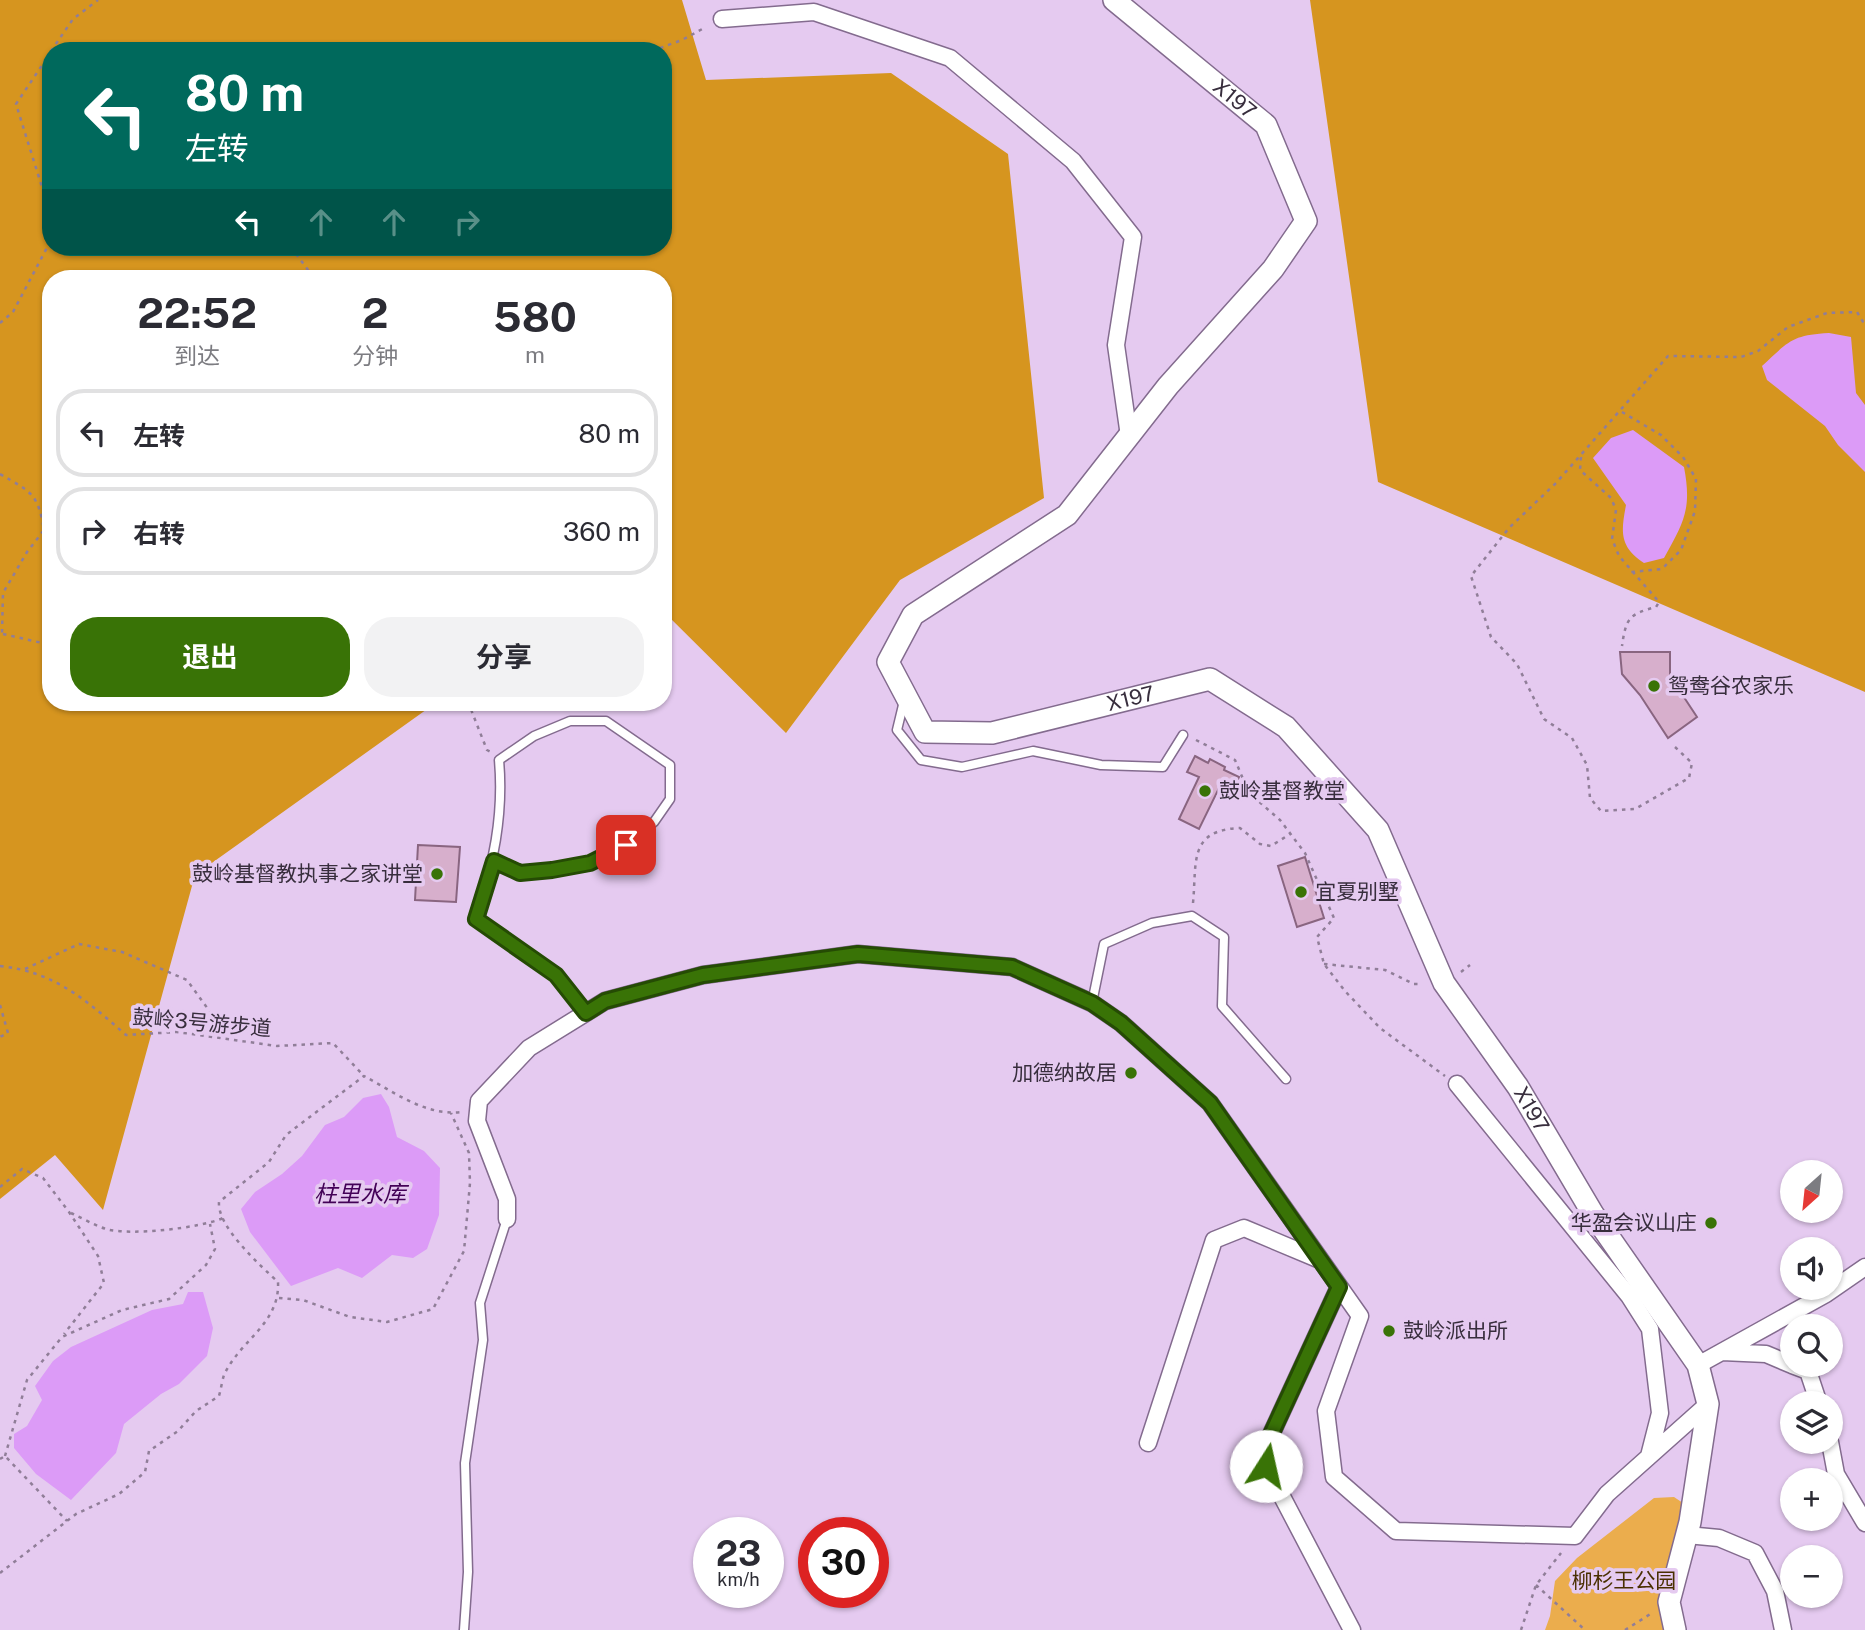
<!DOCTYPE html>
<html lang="zh">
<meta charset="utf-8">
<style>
body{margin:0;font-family:"Public Sans","Noto Sans SC",sans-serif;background:#f2f2f3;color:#2b2b33;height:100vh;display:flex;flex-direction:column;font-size:26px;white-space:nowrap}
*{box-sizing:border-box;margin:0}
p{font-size:23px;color:#7c7c81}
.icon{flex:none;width:38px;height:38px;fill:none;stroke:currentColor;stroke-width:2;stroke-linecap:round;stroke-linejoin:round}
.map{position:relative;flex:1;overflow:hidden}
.panel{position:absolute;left:42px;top:270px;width:630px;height:441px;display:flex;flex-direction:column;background:#fff;border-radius:28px;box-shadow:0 2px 5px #0004}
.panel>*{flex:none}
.top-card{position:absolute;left:42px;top:42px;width:630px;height:214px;border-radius:28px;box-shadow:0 2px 5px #0004;background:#00695c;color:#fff;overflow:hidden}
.needle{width:46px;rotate:207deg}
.tools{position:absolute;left:1780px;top:1160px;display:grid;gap:14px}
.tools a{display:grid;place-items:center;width:63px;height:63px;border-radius:50%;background:#fff;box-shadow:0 2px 5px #0004;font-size:35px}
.speed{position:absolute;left:693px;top:1517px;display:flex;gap:14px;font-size:35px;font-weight:700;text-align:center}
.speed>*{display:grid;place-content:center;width:91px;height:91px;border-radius:50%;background:#fff;box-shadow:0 2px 5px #0004;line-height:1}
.speed small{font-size:18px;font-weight:400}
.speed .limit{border:10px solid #d22;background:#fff;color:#111}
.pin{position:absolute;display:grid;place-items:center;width:60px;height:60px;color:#fff;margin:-30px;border-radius:14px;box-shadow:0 4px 10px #0006}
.me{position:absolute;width:77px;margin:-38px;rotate:10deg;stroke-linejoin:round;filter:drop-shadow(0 0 5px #0008)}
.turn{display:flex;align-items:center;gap:24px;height:147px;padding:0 28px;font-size:32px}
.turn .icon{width:91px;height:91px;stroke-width:2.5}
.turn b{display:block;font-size:49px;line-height:60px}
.lanes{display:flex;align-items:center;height:66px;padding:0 28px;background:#0003;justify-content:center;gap:35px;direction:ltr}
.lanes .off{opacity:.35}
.eta{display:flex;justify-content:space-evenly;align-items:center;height:119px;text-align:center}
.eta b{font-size:42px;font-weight:700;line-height:49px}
.action{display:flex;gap:14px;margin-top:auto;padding:14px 28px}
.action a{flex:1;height:80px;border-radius:28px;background:#397306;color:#fff;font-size:28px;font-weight:700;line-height:80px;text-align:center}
.action a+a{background:#f2f2f3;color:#2b2b33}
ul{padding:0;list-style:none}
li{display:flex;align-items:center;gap:21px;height:88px;margin:0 14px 10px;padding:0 14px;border:4px solid #e1e1e2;border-radius:28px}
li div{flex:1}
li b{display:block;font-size:26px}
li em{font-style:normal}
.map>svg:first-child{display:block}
</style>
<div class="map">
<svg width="1865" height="1630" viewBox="0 0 1865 1630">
<rect width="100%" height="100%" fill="#e5caf0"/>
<!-- green -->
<path fill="#ebad4d" d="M1674,1497L1692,1509L1675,1630H1545L1550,1616L1555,1581L1577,1558L1654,1498Z"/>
<!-- forest -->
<path fill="#d6951f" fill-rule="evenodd" d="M0,0H682L706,80L891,73L1008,154L1044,498L900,580L786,733L663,611V278H51V702H437L195,875L103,1210L55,1155L0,1199ZM51,51H663V247H51Z
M1310,0H1865V692L1378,482Z"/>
<!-- water -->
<path fill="#dc9bf7" d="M1829,333L1851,337L1856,393L1865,405V472L1838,445L1825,426L1767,380L1762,366C1789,341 1792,335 1829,333Z
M1633,430L1684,467C1692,509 1684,522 1664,558L1644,563C1619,546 1621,532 1626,505L1593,458L1611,438Z
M381,1094L389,1107L397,1137L424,1151L440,1168L439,1215L427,1249L413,1258L392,1255L362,1278L338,1268L291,1286L250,1232L241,1209L255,1192L282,1174L302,1156L325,1125L344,1117L363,1098Z
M188,1292H203L213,1328L207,1356L179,1384L161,1394L124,1424L116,1453L71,1500L36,1474L14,1448V1434L27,1426L42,1400L35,1386L53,1361L71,1347L152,1310L183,1304Z"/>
<!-- building -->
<path fill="#d7afcc" stroke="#896580" stroke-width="2" d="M1620,652H1670V676L1697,717L1668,738L1640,695L1622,674Z
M1195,756L1208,763L1210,759L1225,767L1224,770L1239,777L1231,794L1219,788L1199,829L1179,819L1199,777L1187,772Z
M418,845L460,847L456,902L415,900Z
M1305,857L1324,918L1297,927L1278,866Z"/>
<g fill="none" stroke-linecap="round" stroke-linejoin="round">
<!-- service casing -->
<g stroke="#836b8e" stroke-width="11">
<path id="service" d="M904,701L897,730L921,760L962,767L1033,751L1101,765L1163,767L1183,735
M494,861L520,873L552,870L590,863L626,845L654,822L670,799V765L606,721H570L534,736L499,760C504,815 493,866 476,919L556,975L586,1013
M1092,1003L1104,944L1152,923L1192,916L1224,937L1222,1006L1286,1079
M464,1630L468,1572L465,1463L483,1340L480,1303L507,1219"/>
</g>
<!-- minor casing -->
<g stroke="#836b8e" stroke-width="19">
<path id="minor" d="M722,19L814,12L950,58L1073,161L1133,237L1116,345L1129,436
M1457,1084L1629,1296L1650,1329L1660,1413L1649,1456
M507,1219V1199L477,1121L479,1101L529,1048L605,1001L703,975L858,954L1012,967L1092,1003L1121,1023L1210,1103L1360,1316L1326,1411L1334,1477L1396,1531L1575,1536L1607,1494L1708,1404
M1339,1287L1269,1439L1266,1466L1352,1630
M1722,1352L1766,1354L1792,1365
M1698,1365L1826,1294L1865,1267
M1792,1365L1808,1371L1819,1404
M1830,1442L1836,1474L1865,1523
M1148,1443L1214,1240L1244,1228L1320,1260
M1687,1535L1719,1538L1755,1553L1775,1591L1783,1630"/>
</g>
<!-- tertiary casing -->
<g stroke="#836b8e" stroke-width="24">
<g id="tertiary">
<path id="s1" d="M1114,0L1266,125L1306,221L1273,269L1168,386L1067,515L913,615L888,662L925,732L992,733L1210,679L1286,727L1378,830L1444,983L1518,1087L1593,1214L1698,1365L1708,1404L1690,1522L1669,1602L1675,1630"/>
</g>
</g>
<!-- path -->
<path stroke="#907e98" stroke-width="2.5" stroke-dasharray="3.5 5" stroke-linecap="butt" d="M51,51L73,19L98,0
M652,51L682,40L706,27
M51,52L16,104L51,216
M291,247L311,274V278
M0,323L13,312L51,240
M1622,412L1661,435L1683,457L1696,479L1695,511L1681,550L1662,569L1631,572
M1581,457L1580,470L1611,498L1616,510L1612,539L1619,556L1659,602L1656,607C1629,614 1626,618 1622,646
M0,474C31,492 38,493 44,530L27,552L3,593L2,633
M3,634L51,645
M468,702L487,750L491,752
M1196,740L1235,760L1249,793L1280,820L1305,853L1334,918L1317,937L1324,964L1345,991L1380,1028L1445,1076
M1675,747L1692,763L1689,778L1635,809L1601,811L1590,798L1587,765L1572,738L1544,719L1517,664L1491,637L1471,576L1509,528L1556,483L1668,356L1741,357L1758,351L1788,327L1827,313L1857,312L1865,325
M1193,903C1197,862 1188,830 1240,828L1260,844L1271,846L1290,834
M1324,964L1385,970L1414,984H1422
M0,966C55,972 86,1000 126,1035L177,1032L277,1046L333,1043L363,1075
M25,969L79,944L122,952L187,980L213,1016L226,1040
M1461,972L1470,965
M0,1005L8,1033L0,1037
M0,1187L22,1169L43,1178L69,1212L98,1256L104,1283L64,1334
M71,1213C82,1218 94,1225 106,1229C129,1236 201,1228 223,1218
M279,1298L303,1300L350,1317L387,1322L433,1309L464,1251L470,1183L469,1153L451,1113
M5,1456L27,1380L62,1337L122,1310L169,1299L206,1265L215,1249L210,1224
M0,1459L5,1456L67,1521
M0,1573L76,1514L119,1494L145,1472L149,1451L178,1431L196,1411L219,1396C221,1389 222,1381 224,1375C240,1340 280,1324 278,1282C261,1266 217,1227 219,1202L269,1162L286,1135L364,1076C394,1092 425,1116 461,1112
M1536,1585L1585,1630
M1521,1630L1536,1585L1561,1553
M1625,1630L1652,1613"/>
<!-- service -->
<use href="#service" stroke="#fff" stroke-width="8"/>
<!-- minor -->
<use href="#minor" stroke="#fff" stroke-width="16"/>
<!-- tertiary -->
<use href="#tertiary" stroke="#fff" stroke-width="21"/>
</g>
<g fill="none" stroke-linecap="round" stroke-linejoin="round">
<!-- route casing -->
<g stroke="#254b04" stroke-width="18">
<path id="route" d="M626,845L590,863L552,870L520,873L494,861L476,919L556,975L586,1013L605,1001L703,975L858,954L1012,967L1092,1003L1121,1023L1210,1103L1339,1287L1269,1439L1266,1466"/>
</g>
<!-- route -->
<use href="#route" stroke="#397306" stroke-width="12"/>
</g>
<!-- markers -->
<g fill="#397306" stroke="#e5caf0" stroke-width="2.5">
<circle cx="1654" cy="686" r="7"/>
<circle cx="1205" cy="791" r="7"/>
<circle cx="437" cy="874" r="7"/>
<circle cx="1301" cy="892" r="7"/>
<circle cx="1131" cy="1073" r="7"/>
<circle cx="1711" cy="1223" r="7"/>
<circle cx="1389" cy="1331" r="7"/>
</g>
<g text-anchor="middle" stroke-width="7" stroke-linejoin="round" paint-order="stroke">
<!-- street labels -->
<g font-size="21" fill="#382e3d" stroke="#e5caf0">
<text dy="7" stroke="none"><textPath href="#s1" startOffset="156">X197</textPath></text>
<text dy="7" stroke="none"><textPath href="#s1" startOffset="1206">X197</textPath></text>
<text transform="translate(202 1023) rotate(5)" y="7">鼓岭3号游步道</text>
<text dy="7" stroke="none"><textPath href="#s1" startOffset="1836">X197</textPath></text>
</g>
<!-- poi labels -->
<g font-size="21" fill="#382e3d" stroke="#e5caf0" text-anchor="start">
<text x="1668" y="693">鸳鸯谷农家乐</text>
<text x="1219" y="798">鼓岭基督教堂</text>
<text x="423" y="881" text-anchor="end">鼓岭基督教执事之家讲堂</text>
<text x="1315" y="899">宜夏别墅</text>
<text x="1117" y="1080" text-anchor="end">加德纳故居</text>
<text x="1697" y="1230" text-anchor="end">华盈会议山庄</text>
<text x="1403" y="1338">鼓岭派出所</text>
</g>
<!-- park labels -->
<g font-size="21" fill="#492f00" stroke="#e5caf0">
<text x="1624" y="1588">柳杉王公园</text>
</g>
<!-- water labels -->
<g font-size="23" font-style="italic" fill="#430157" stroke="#e5caf0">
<text x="360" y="1202">柱里水库</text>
</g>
</g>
</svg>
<div class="tools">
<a><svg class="needle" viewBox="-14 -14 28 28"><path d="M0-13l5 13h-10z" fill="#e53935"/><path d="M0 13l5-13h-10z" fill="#7c7c81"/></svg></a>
<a><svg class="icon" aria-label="sound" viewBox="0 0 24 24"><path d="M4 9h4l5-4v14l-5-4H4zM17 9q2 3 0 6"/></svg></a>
<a><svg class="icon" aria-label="search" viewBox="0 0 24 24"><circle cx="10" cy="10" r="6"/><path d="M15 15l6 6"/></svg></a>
<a><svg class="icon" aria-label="layers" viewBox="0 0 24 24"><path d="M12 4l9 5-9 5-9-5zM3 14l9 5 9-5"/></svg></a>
<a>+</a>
<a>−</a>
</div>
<div class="speed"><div>23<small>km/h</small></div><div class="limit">30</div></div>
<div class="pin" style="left:626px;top:845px;background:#d93025"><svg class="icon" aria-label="arrive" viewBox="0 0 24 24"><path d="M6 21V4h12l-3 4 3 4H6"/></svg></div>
<svg class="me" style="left:1266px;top:1466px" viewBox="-20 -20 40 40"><circle r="19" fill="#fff"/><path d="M0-13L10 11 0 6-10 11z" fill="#397306"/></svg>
<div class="top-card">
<div class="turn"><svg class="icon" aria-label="left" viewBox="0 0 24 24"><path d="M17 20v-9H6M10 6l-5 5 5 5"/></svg><div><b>80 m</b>左转</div></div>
<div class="lanes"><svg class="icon" aria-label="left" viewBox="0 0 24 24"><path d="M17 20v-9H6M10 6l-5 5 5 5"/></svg><svg class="icon off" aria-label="ahead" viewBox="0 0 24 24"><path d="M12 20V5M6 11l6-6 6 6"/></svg><svg class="icon off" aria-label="ahead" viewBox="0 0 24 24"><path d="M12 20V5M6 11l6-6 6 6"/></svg><svg class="icon off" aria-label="right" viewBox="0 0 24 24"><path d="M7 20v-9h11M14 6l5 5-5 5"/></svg></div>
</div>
<section class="panel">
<div class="eta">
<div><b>22:52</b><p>到达</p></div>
<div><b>2</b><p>分钟</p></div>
<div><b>580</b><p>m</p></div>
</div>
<ul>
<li><svg class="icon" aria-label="left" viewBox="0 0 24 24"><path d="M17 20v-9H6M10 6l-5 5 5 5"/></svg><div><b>左转</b></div><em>80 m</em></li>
<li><svg class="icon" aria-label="right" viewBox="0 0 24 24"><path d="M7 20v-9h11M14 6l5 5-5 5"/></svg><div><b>右转</b></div><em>360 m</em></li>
</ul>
<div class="action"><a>退出</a><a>分享</a></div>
</section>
</div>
